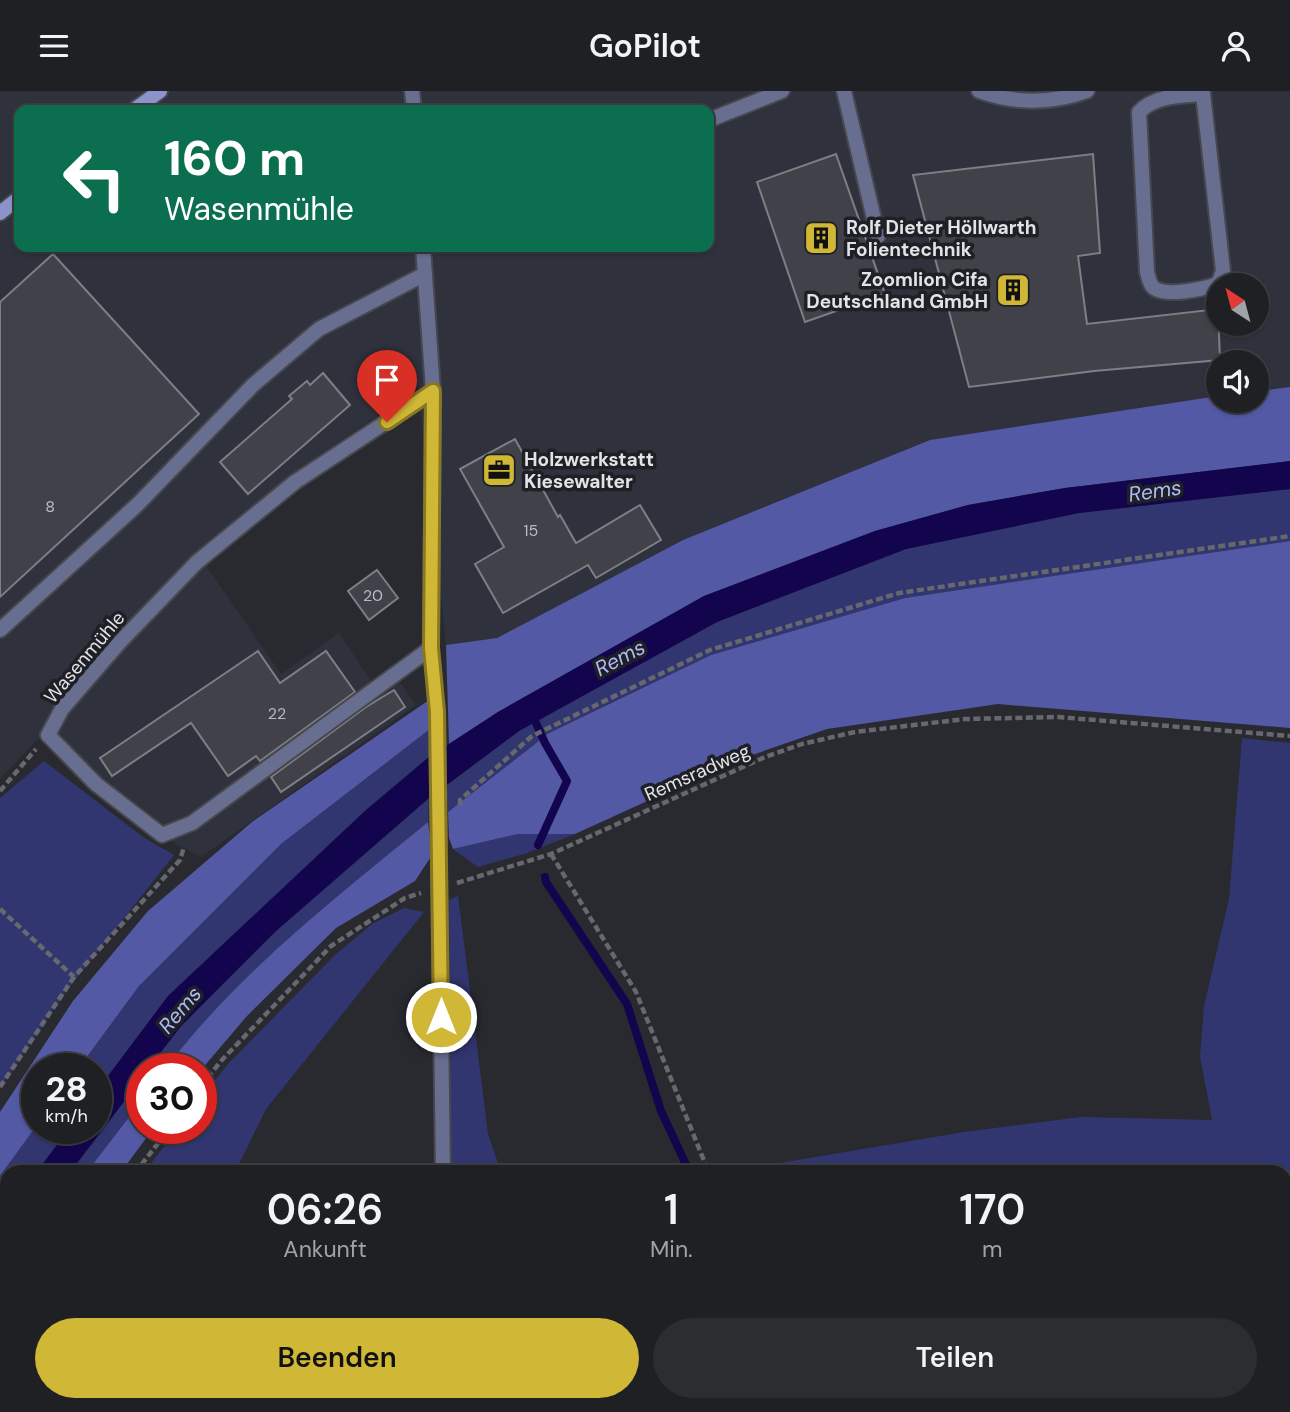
<!DOCTYPE html>
<html lang="de">
<meta charset="utf-8">
<style>
body{margin:0;font-family:"DM Sans",sans-serif;background:#2c2d31;color:#f1f3f6;height:100vh;display:flex;flex-direction:column;font-size:26px;white-space:nowrap}
*{box-sizing:border-box;margin:0}
p{font-size:23px;color:#a1a3a6}
.icon{flex:none;width:38px;height:38px;fill:none;stroke:currentColor;stroke-width:2;stroke-linecap:round;stroke-linejoin:round}
.map{position:relative;flex:1;overflow:hidden}
.drawer{position:absolute;left:0px;top:1074px;width:1292px;height:247px;display:flex;flex-direction:column;background:#1f2024;border-radius:21px 21px 0 0;box-shadow:0 2px 5px #0004,0 0 0 2px #3c3e41}
.drawer>*{flex:none}
.banner{position:absolute;left:14px;top:14px;width:700px;height:147px;border-radius:14px;box-shadow:0 2px 5px #0004,0 0 0 2px #3c3e41;background:#0b6e4f;color:#fff;overflow:hidden}
.needle{width:46px;rotate:324deg}
.buttons{position:absolute;left:1206px;top:182px;display:grid;gap:14px}
.buttons a{display:grid;place-items:center;width:63px;height:63px;border-radius:50%;background:#1f2024;box-shadow:0 2px 5px #0004,0 0 0 2px #3c3e41;font-size:35px}
.speed{position:absolute;left:21px;top:962px;display:flex;gap:14px;font-size:35px;font-weight:700;text-align:center}
.speed>*{display:grid;place-content:center;width:91px;height:91px;border-radius:50%;background:#1f2024;box-shadow:0 2px 5px #0004,0 0 0 2px #3c3e41;line-height:1}
.speed small{font-size:18px;font-weight:400}
.speed .limit{border:10px solid #d22;background:#fff;color:#111}
.pin{position:absolute;display:grid;place-items:center;width:60px;height:60px;color:#fff;margin:-72px -30px;border-radius:50% 50% 50% 0;rotate:-45deg;box-shadow:0 0 7px #0007}
.pin .icon{rotate:45deg}
.me{position:absolute;width:77px;margin:-38px;rotate:0deg;stroke-linejoin:round;filter:drop-shadow(0 0 5px #0008)}
.turn{display:flex;align-items:center;gap:24px;height:147px;padding:0 35px;font-size:32px}
.turn .icon{width:91px;height:91px;stroke-width:2.5}
.turn b{display:block;font-size:49px;line-height:60px}
.eta{display:flex;justify-content:space-evenly;align-items:center;height:119px;text-align:center}
.eta b{font-size:42px;font-weight:600;line-height:49px}
.button{display:flex;gap:14px;margin-top:auto;padding:14px 35px}
.button a{flex:1;height:80px;border-radius:42px;background:#d1b736;color:#111;font-size:28px;font-weight:600;line-height:80px;text-align:center}
.button a+a{background:#2c2d31;color:#f1f3f6}
header{display:flex;justify-content:space-between;align-items:center;height:91px;padding:0 35px;background:#1f2024;font-size:32px;font-weight:600}
.map>svg:first-child{display:block}
</style>
<header><svg class="icon" aria-label="menu" viewBox="0 0 24 24"><path d="M4 6h16M4 12h16M4 18h16"/></svg>GoPilot<svg class="icon" aria-label="person" viewBox="0 0 24 24"><circle cx="12" cy="8" r="4"/><path d="M4 21q1-7 8-7t8 7"/></svg></header>
<div class="map">
<svg width="1290" height="1321" viewBox="0 0 1290 1321">
<rect width="100%" height="100%" fill="#292a30"/>
<!-- built -->
<path fill="#2f313d" fill-rule="evenodd" d="M0,0H1290V296L1257,300L1256,271H1218V305L930,349L683,449L497,547L446,554L418,296L296,380L198,463L281,583L339,542L373,593L398,589L416,614L201,766L148,738L51,634L0,688ZM19,19H709V156H19ZM1218,194H1256V233H1218Z
M891,1314H987L975,1321H879Z"/>
<!-- green -->
<path fill="#323670" d="M1290,398V450L905,507L711,564L549,642L448,721L446,695L519,640L717,531L906,458L1079,422Z
M430,638L429,666L366,719L168,905L96,1001V978H78L139,895L281,753Z
M1242,647L1290,652V1089L1285,1092L1284,1082L727,1081L964,1041L1081,1026L1212,1029L1200,965L1204,915L1229,808Z
M44,670L143,746L174,764L64,903L0,997V707Z
M429,707L428,731C335,807 239,881 165,978H148L181,935L276,840Z
M518,743H575L527,762L478,776L453,758Z
M458,805L488,1043L501,1081H451L449,809Z
M404,817L424,821L266,1018L235,1081H144L178,1038H201V1007L228,973L334,865L372,833Z
M142,987V1009L87,1081L70,1082Z
M37,1034V1038H69L36,1081L7,1082V1123L0,1133V1085Z
M7,1274V1314H120L117,1321H0V1284Z
M282,1314H435L436,1321H278Z
M458,1314H577L579,1321H459Z
M655,1314H891L879,1321H640Z"/>
<!-- forest -->
<path fill="#5359a5" d="M1290,296V370L1065,397L968,414L875,440L704,505L498,621L449,653L446,554L497,547L683,449L930,349L1218,305V310H1256L1257,300Z
M1290,450V637L998,613L827,638L735,670L575,743H518L453,758L449,747L448,721L549,642L711,564L905,507Z
M429,609L430,638L281,753L139,895L78,978H37V1034L0,1085V1021L73,910L148,820L252,731Z
M428,731L432,764L415,790L336,837L247,925L201,979L165,978C239,881 335,807 428,731Z
M142,1009V1038H153L121,1081H87Z
M1290,1281V1321H1152L1163,1314H1284L1285,1282Z"/>
<!-- water -->
<path fill="#12054e" d="M1290,370V398L1079,422L906,458L717,531L519,640L429,707L276,840L181,935L148,978H142V987L70,1081L36,1082L69,1038H96V1001L168,905L366,719L429,666L498,621L704,505L875,440L968,414L1065,397Z"/>
<g fill="none" stroke-linecap="round" stroke-linejoin="round">
<!-- stream -->
<path stroke="#12054e" stroke-width="8" d="M531,621L545,652L567,690L538,754
M545,786L546,791L627,913L661,1020L690,1082
M802,1314L804,1321"/>
</g>
<!-- building -->
<path fill="#414249" stroke="#7d7f86" stroke-width="2" d="M836,63L885,203L805,231L757,91Z
M1093,63L1100,162L1078,165L1087,233L1218,218L1220,269L1094,280L969,296L913,84Z
M53,163L199,323L0,506V211Z
M323,282L350,314L248,403L220,371L292,308L289,305L307,290L310,294Z
M515,348L558,426L560,424L576,452L640,414L661,449L596,487L588,474L503,522L475,473L504,456L460,378Z
M377,479L398,507L369,529L348,500Z
M258,560L280,592L326,560L355,601L260,670L256,665L228,685L191,632L112,685L100,667Z
M394,599L405,616L281,701L271,686L366,616Z"/>
<g fill="none" stroke-linecap="round" stroke-linejoin="round">
<!-- lane casing -->
<g stroke="#47484d" stroke-width="18">
<path id="lane" d="M844,0L878,145
M979,0C1015,13 1051,13 1087,0
M1202,0L1203,3L1223,180L1218,193C1203,198 1167,206 1154,197C1149,193 1149,187 1147,181L1139,21C1156,4 1180,5 1203,3
M709,29L782,0
M0,539L138,413L253,294L319,238L425,183"/>
</g>
<!-- street casing -->
<g stroke="#47484d" stroke-width="18">
<path id="street" d="M412,0L414,19
M423,156L433,300L431,557L437,621L443,1082
M431,557L192,732L162,744L96,693L48,644L62,618L119,552L197,471L295,391L433,300
M451,1314L452,1321"/>
</g>
<!-- secondary casing -->
<g stroke="#47484d" stroke-width="18">
<path id="secondary" d="M134,19L160,0
M0,122L19,107"/>
</g>
<!-- path -->
<path stroke="#67686e" stroke-width="4.5" stroke-dasharray="7 3.5" stroke-linecap="butt" d="M0,700L36,658
M460,714V709L532,645L710,559L899,502L1290,445
M551,763L636,901L709,1082
M457,792L551,763L765,666L802,653L855,641L965,628L1058,626L1290,645
M0,818L74,886L180,769L184,756
M201,995L221,970L331,855L405,807L421,802
M0,996L74,886
M135,1082L169,1038
M0,1271L7,1260"/>
<!-- lane -->
<use href="#lane" stroke="#686e90" stroke-width="14"/>
<!-- street -->
<use href="#street" stroke="#686e90" stroke-width="14"/>
<!-- secondary -->
<use href="#secondary" stroke="#8b93ca" stroke-width="14"/>
<!-- rail -->
<path stroke="#929397" stroke-width="5" d="M1284,1112L1290,1108
M1284,1133L1290,1130
M917,1321L928,1314
M953,1321L965,1314"/>
</g>
<g fill="none" stroke-linecap="round" stroke-linejoin="round">
<!-- route casing -->
<g stroke="#887723" stroke-width="18">
<path id="route" d="M387,331L433,300L431,557L437,621L441,926"/>
</g>
<!-- route -->
<use href="#route" stroke="#d1b736" stroke-width="12"/>
</g>
<!-- icons -->
<defs>
<g id="building-square" transform="scale(1.75)"><rect x="-9" y="-9" width="18" height="18" rx="4" fill="#d1b736" stroke="#1f2026"/><path d="M-4-6H4V6H1V3H-1V6H-4ZM-2.5-4.3h1.7v1.8h-1.7ZM.8-4.3h1.7v1.8H.8ZM-2.5-1h1.7V.8h-1.7ZM.8-1h1.7V.8H.8Z" fill="#111"/></g>
<g id="office-square" transform="scale(1.75)"><rect x="-9" y="-9" width="18" height="18" rx="4" fill="#d1b736" stroke="#1f2026"/><path d="M-6-3h4V-5.5h4V-3h4V5H-6ZM-1-4.5V-3h2v-1.5ZM-6 0V1H6V0Z" fill="#111"/></g>
</defs>
<g fill-rule="evenodd">
<use href="#building-square" x="821" y="147"/>
<use href="#building-square" x="1013" y="199"/>
<use href="#office-square" x="499" y="379"/>
</g>
<g text-anchor="middle" stroke-width="7" stroke-linejoin="round" paint-order="stroke">
<!-- number labels -->
<g font-size="16" fill="#babbc0">
<text x="50" y="421">8</text>
<text x="531" y="445">15</text>
<text x="373" y="510">20</text>
<text x="277" y="628">22</text>
</g>
<!-- poi labels -->
<g font-size="19" font-weight="bold" fill="#e2e3e7" stroke="#1f2026" text-anchor="start">
<text x="846" y="143">Rolf Dieter Höllwarth<tspan x="846" dy="22">Folientechnik</tspan></text>
<text x="988" y="195" text-anchor="end">Zoomlion Cifa<tspan x="988" dy="22">Deutschland GmbH</tspan></text>
<text x="524" y="375">Holzwerkstatt<tspan x="524" dy="22">Kiesewalter</tspan></text>
</g>
<!-- street labels -->
<g font-size="19" fill="#e2e3e7" stroke="#1f2026">
<text transform="translate(84 566) rotate(-50)" y="7">Wasenmühle</text>
<text transform="translate(697 681) rotate(-24)" y="7">Remsradweg</text>
</g>
<!-- water labels -->
<g font-size="21" font-style="italic" fill="#b1baf9" stroke="#1f2026">
<text transform="translate(1155 400) rotate(-8)" y="7">Rems</text>
<text transform="translate(620 567) rotate(-28)" y="7">Rems</text>
<text transform="translate(180 919) rotate(-50)" y="7">Rems</text>
</g>
</g>
</svg>
<div class="buttons">
<a><svg class="needle" viewBox="-14 -14 28 28"><path d="M0-13l5 13h-10z" fill="#e53935"/><path d="M0 13l5-13h-10z" fill="#a1a3a6"/></svg></a>
<a><svg class="icon" aria-label="sound" viewBox="0 0 24 24"><path d="M4 9h4l5-4v14l-5-4H4zM17 9q2 3 0 6"/></svg></a>
</div>
<div class="speed"><div>28<small>km/h</small></div><div class="limit">30</div></div>
<div class="pin" style="left:387px;top:331px;background:#d93025"><svg class="icon" aria-label="arrive" viewBox="0 0 24 24"><path d="M6 21V4h12l-3 4 3 4H6"/></svg></div>
<svg class="me" style="left:441px;top:926px" viewBox="-20 -20 40 40"><circle r="17" fill="#d1b736" stroke="#fff" stroke-width="3"/><path d="M0-11L8 9 0 5-8 9z" fill="#fff"/></svg>
<div class="banner">
<div class="turn"><svg class="icon" aria-label="left" viewBox="0 0 24 24"><path d="M17 20v-9H6M10 6l-5 5 5 5"/></svg><div><b>160 m</b>Wasenmühle</div></div>
</div>
<section class="drawer">
<div class="eta">
<div><b>06:26</b><p>Ankunft</p></div>
<div><b>1</b><p>Min.</p></div>
<div><b>170</b><p>m</p></div>
</div>
<div class="button"><a>Beenden</a><a>Teilen</a></div>
</section>
</div>
